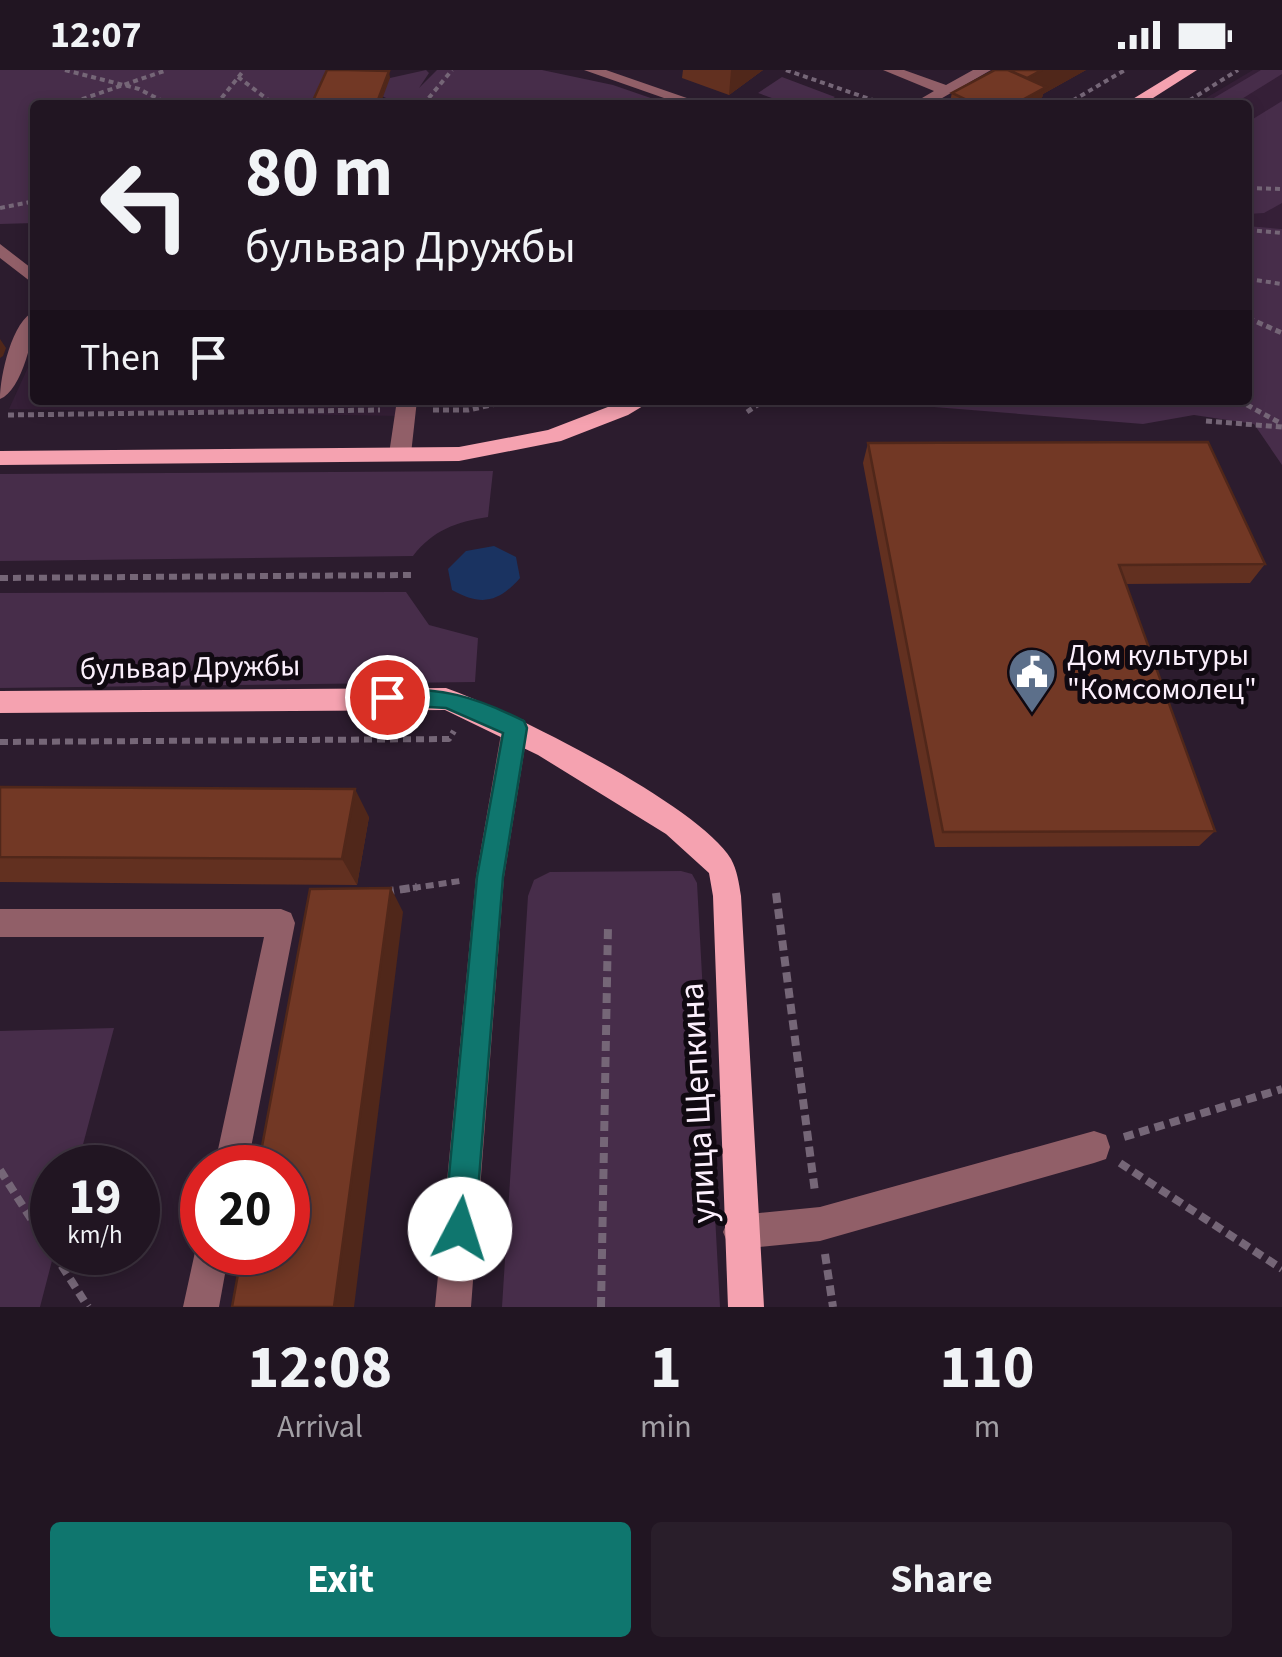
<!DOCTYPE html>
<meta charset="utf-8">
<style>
body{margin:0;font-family:"Source Sans 3",sans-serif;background:#291e2a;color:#f1f3f6;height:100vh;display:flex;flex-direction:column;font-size:38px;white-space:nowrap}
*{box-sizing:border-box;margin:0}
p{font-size:32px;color:#a29fa5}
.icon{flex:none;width:55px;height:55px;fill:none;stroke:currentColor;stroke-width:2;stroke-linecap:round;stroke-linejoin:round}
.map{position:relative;height:1237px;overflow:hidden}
.details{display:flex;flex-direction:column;background:#211522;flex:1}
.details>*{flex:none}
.hud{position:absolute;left:30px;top:30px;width:1222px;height:305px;border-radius:10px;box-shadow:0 5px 15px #0003,0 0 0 2px #3e3440;background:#211522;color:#f1f3f6;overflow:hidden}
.speed{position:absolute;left:30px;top:1075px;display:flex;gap:20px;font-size:50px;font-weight:700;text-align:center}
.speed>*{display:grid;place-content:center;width:130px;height:130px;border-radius:50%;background:#211522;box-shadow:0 5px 15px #0003,0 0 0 2px #3e3440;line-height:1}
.speed small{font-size:25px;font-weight:400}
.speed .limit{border:15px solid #d22;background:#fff;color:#111}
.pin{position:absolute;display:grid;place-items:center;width:85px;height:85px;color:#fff;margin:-42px;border:5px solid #fff;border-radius:50%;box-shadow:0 2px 10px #0007}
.me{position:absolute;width:110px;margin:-55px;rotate:5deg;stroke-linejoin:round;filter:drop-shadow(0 0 8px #0008)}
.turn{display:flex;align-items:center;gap:35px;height:210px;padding:0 50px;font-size:45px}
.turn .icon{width:130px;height:130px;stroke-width:2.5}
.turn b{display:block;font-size:70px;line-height:85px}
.then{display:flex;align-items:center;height:95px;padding:0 50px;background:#0003;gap:20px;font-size:38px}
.eta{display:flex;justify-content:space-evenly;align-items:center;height:170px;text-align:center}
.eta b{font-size:60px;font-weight:700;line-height:70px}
.cta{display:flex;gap:20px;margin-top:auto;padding:20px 50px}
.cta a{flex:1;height:115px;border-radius:10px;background:#0f766e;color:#fff;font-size:40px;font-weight:700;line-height:115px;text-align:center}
.cta a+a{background:#291e2a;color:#f1f3f6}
.status{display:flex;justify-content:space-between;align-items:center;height:70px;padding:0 50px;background:#211522;direction:ltr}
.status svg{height:28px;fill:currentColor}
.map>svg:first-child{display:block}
</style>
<div class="status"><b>12:07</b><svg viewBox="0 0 49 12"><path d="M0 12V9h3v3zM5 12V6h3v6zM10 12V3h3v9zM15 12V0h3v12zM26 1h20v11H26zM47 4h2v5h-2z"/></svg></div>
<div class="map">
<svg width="1282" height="1237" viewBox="0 0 1282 1237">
<rect width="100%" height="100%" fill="#2c1c2e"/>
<!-- built -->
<path fill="#351f37" d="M1253,0H1282V159L1248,156V35H1194Z
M35,282V330H419L396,346L9,339Z"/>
<!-- green -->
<path fill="#472d4a" d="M0,0H327L312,35H35V153L0,154Z
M426,0L429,3L419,18L437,0H542L613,15L671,35H403L404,30H390L374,22L390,8Z
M1261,0H1282V4L1232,35H1202Z
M782,7L835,27C811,44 783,32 758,23Z
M1282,31V133L1264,143L1248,144V52Z
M1248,156L1282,159V395L1254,354L1194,345L1143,354L847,330H1248Z
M493,401L488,447C456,452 433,460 413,486L0,491V404Z
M406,522L429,555L478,568L475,612L0,618V523Z
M681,801L692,804L697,813L720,1237H502L528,826L534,810L550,802Z
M114,958L77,1097L52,1098L54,1183L40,1237H0V961Z"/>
<!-- water -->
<path fill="#1a3361" d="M494,476L516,487L520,508C498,533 481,536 452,520L448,499L466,481Z"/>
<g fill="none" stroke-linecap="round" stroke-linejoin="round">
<!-- path-far3 -->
<path stroke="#756677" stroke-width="4" stroke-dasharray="5 4" stroke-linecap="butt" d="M65,0L139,19L170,35
M786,0L887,35
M238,7L275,35
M65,35L167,0
M216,35L244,0
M423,35L452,0
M1065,35L1125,0
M1182,35L1238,0
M1248,118L1282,119
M0,138L35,131
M1248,160L1282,163
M1248,209L1282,214"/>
<!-- path-far2 -->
<path stroke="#756677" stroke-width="5" stroke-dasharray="6 4" stroke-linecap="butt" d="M1248,248L1282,263
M1238,330L1282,354
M433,340H468L515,330
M747,342L765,330
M8,345L380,340
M1206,351L1282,357"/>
<!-- path-far1 -->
<path stroke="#756677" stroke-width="6" stroke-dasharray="8 5" stroke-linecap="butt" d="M0,508L414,505
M0,672L449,669L454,661
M400,820L460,811"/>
<!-- path -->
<path stroke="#756677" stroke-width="8" stroke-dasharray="10 6" stroke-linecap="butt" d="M384,822L417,817
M776,823L815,1122
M1124,1067L1282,1019
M1120,1093L1282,1199
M0,1100L52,1182
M53,1182L88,1237
M825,1184L833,1237
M601,1237L608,856"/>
<!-- minor -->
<path fill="#915f68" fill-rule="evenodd" d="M584,0H606L707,35H684Z
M883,0H904L946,15L973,0H991L930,35H910L934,21Z
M0,174L35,201V215L0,188Z
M35,241C35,263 22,321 0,329C0,306 12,250 35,241Z
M397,330H417L411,384L400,391L389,384Z
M515,647L524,650L528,658L504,807L471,1237H435L476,807L502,658L506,650Z
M0,839H281L291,843L295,853L247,1098H214L264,867H0Z
M1094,1061L1106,1065L1110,1077L1106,1089L1094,1093L820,1171L740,1179L728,1174L723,1162L728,1150L740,1145L820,1137Z
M202,1169V1182H229L219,1237H183L195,1182Z"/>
<!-- major -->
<path fill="#f5a2b0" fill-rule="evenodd" d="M1180,0H1197L1142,35H1123Z
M626,330H653L628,345L561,371L459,391L0,395V381L459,377L548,360Z
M446,618C508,640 699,735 731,789C737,800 739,813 741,826L764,1237H728L713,826L709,803L666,764L538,685L445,640L0,643V621Z"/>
</g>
<!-- wall -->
<path fill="#623020" d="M683,0H763L729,25L682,8Z
M992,0H1086L1043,24L1040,35H949L952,23L992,2Z
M868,373L1265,494L1250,513L1126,514L1215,761L1199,776L935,777L863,393Z
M0,717L369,747L357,815L0,812Z"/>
<!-- shaded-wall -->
<path fill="#50271a" d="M731,0H763L729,25Z
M1042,0H1086L1043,24L1040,35H1013L1027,8Z
M389,1L390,8L380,35H376Z
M0,269L6,278L3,286L0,288Z
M355,719L369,747L357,815L342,789Z
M391,818L403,842L354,1237H334Z"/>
<!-- building -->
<path fill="#723825" stroke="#50271a" stroke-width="2.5" d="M327,0H348L389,1L376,35H311Z
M995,0H1008L1046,17L1013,35H977L952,23Z
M1008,0H1042L1027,8Z
M1208,372L1265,494L1119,495L1215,761L943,762L868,373Z
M0,717L355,719L342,789L0,787Z
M391,818L334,1237H232L242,1182H288V1098H258L310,819Z"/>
<!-- route -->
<path fill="#0f766e" stroke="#0a4d48" stroke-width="2.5" d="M387,618C444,619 472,625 524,651L527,658L503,807L475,1159L470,1170L460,1174L449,1170L444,1159L477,807L503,663L446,638L379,634L375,627Z"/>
<!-- icons -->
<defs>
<g id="civic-pin" transform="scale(2.5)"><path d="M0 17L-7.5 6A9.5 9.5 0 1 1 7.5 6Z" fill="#5c6f8a" stroke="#100911"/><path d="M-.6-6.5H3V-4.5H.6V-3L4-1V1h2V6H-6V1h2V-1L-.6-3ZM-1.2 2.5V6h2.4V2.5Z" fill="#fff"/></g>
</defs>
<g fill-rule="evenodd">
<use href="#civic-pin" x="1032" y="602"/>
</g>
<g text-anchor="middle" stroke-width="10" stroke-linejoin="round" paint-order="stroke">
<!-- poi labels -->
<g font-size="30" fill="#fbeffc" stroke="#100911" text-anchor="start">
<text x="1067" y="595">Дом культуры<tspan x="1067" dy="34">"Комсомолец"</tspan></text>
</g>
<!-- street labels -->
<g font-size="30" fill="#fbeffc" stroke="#100911">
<text transform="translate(190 597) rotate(-1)" y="10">бульвар Дружбы</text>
</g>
<!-- near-street labels -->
<g font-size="35" fill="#fbeffc" stroke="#100911">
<text transform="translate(697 1033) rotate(-93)" y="12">улица Щепкина</text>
</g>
</g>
</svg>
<div class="speed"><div>19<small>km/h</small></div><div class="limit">20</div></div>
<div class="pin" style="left:387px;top:627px;background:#d93025"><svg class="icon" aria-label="arrive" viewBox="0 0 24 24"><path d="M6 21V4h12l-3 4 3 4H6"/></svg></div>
<svg class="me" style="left:460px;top:1159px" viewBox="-20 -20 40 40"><circle r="19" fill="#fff"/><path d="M0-13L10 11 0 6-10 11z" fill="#0f766e"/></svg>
<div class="hud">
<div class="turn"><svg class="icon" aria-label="left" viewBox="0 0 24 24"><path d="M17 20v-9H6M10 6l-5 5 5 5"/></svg><div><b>80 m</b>бульвар Дружбы</div></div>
<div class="then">Then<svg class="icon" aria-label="arrive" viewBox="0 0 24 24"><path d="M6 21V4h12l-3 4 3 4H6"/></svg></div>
</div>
</div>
<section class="details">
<div class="eta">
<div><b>12:08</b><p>Arrival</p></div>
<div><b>1</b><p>min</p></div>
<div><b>110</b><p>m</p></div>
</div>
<div class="cta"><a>Exit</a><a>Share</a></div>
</section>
